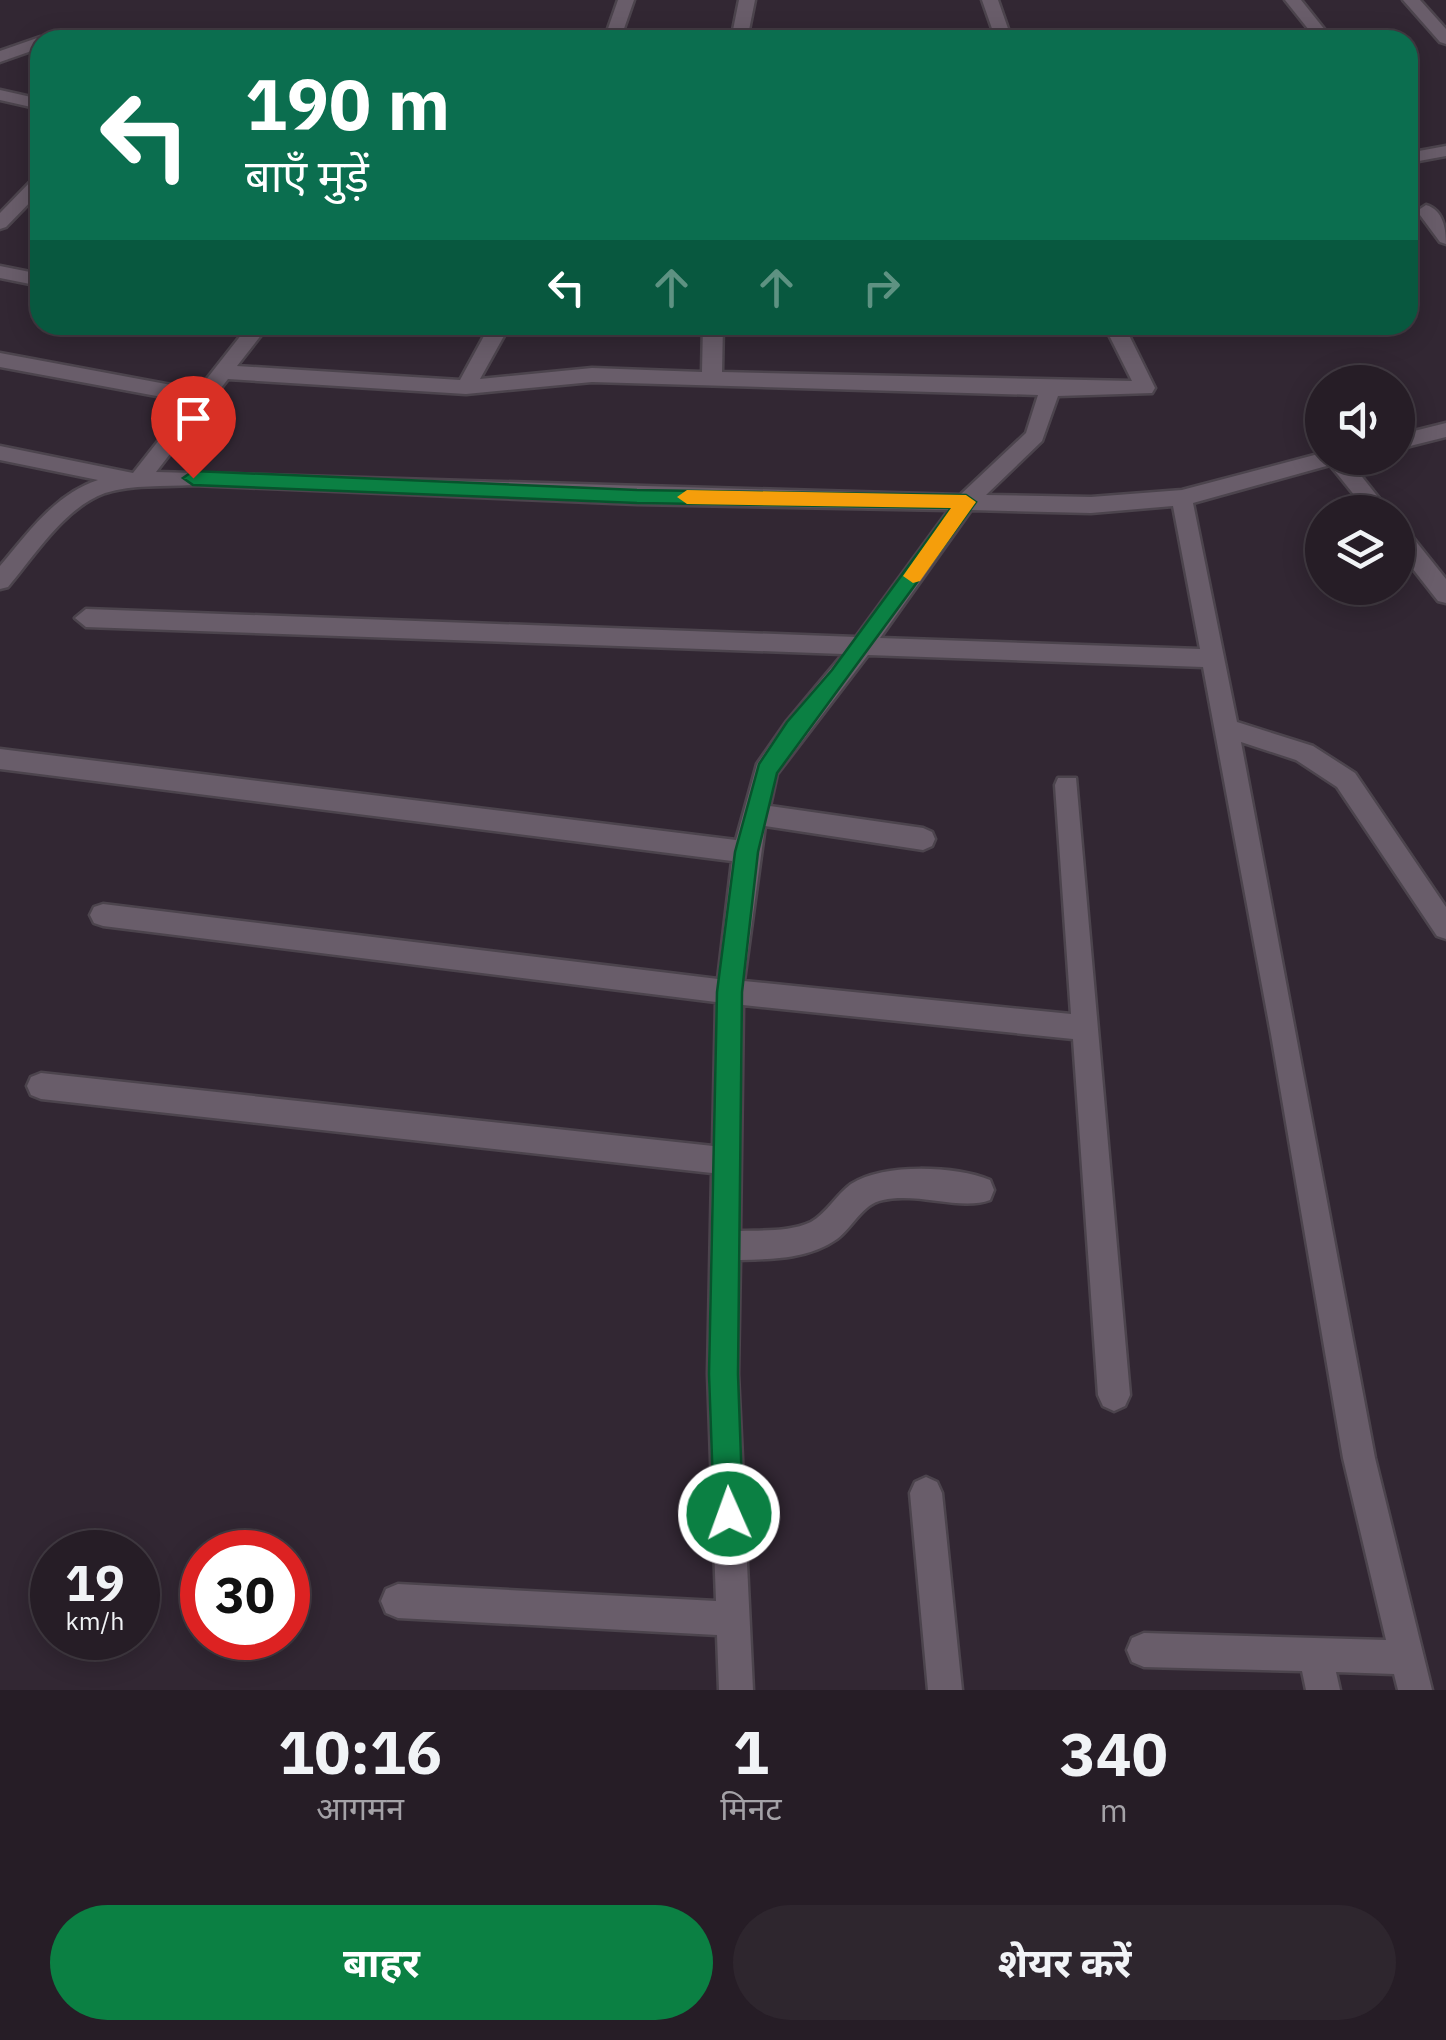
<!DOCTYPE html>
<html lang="hi">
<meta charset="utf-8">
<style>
body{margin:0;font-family:"IBM Plex Sans","Noto Sans Devanagari",sans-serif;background:#2e262e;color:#f1f3f6;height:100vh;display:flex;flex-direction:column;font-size:38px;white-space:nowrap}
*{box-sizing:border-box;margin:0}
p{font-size:32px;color:#a4a2a7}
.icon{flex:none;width:55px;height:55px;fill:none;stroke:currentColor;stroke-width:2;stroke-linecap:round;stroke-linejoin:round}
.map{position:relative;height:1690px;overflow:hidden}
.sheet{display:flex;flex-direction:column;background:#261d26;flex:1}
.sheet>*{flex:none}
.hud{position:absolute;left:30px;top:30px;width:1388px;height:305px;border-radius:30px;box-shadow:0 5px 25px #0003,0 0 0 2px #423b43;background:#0b6e4f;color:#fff;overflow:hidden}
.controls{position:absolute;left:1305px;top:365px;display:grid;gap:20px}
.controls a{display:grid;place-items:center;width:110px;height:110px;border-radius:50%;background:#261d26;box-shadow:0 5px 25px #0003,0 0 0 2px #423b43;font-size:50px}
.speed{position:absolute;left:30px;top:1530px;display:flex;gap:20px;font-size:50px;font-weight:700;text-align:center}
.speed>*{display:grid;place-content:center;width:130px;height:130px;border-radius:50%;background:#261d26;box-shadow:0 5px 25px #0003,0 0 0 2px #423b43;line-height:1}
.speed small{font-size:25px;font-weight:400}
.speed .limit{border:15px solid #d22;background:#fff;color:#111}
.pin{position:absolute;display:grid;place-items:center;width:85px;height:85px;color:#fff;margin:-102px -42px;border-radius:50% 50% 50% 0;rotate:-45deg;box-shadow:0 0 10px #0007}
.pin .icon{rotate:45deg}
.me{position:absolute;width:110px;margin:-55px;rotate:358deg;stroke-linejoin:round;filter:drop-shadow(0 0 8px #0008)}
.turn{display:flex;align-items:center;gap:35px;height:210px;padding:0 50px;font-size:45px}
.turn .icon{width:130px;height:130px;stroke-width:2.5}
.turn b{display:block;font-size:70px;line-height:85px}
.lanes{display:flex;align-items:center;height:95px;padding:0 50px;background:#0003;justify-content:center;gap:50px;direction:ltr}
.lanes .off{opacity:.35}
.eta{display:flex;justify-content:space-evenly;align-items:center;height:170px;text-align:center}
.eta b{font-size:60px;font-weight:700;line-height:70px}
.primary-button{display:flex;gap:20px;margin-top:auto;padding:20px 50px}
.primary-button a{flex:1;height:115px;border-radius:60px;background:#0b8043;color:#fff;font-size:40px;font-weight:700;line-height:115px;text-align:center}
.primary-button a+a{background:#2e262e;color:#f1f3f6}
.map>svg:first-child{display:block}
</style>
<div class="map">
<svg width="1446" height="1690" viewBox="0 0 1446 1690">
<rect width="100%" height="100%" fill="#322733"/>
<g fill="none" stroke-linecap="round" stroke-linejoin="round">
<!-- minor casing -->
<g stroke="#4c444d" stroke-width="5">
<path id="minor" d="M618,0H634L620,40H604Z
M739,0H755L747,40H731Z
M982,0H998L1012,40H996Z
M1285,0H1301L1333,40H1317Z
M1403,0H1420L1446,29V44L1440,42Z
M83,32L116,40H48Z
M40,37L47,40H40V48L0,62V51Z
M0,90L40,99V109L0,100Z
M1446,146V156L1408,163V153Z
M40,177V192L6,227L0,229V213L34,178Z
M1426,205C1443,210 1446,228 1446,244L1440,242L1417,211Z
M0,266L40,274V286L0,278Z
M249,325H269L237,366L460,380L490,325H510L480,379L592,368L702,372L703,325H723L722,372L1132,381L1104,325H1124L1155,388L1152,393L1058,396L1042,441L986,495L1091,497L1182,490L1322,453V458H1347L1390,512H1368L1330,465L1193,503L1237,722L1313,746L1355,773L1446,907V939L1437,936L1337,787L1296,760L1241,742L1375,1458L1432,1690H1398L1394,1674L1336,1672L1340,1690H1306L1302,1671L1144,1667L1132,1662L1127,1650L1132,1638L1144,1633L1386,1640L1343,1458L1271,1034L1203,667L868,655L777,774L770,806L923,828L932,832L935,839L932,846L923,850L765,826L744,981L1071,1014L1055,785L1058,778H1076L1130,1395L1125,1406L1114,1411L1103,1406L1098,1395L1073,1039L743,1005L740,1231C762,1230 790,1232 811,1222C827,1213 836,1195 851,1184C884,1163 955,1166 990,1180L994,1190L990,1200C962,1211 917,1192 883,1200C862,1204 853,1227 837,1239C809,1259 773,1259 740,1260L738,1374L753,1690H719L717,1635L398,1618L386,1613L381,1601L386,1589L398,1584L716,1601L708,1374L712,1173L41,1099L31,1095L27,1086L31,1077L41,1073L713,1146L716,1002L103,926L94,923L90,915L94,907L103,904L718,979L732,861L0,769V749L736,840L757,764L787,721L843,654L86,627L75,618L86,609L856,637L949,510L637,504L193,485C164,487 133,484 105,493C64,508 35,555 8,587L0,589V566C28,533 55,494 98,480L0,460V446L133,473L189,402L0,367V353L198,390ZM228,379L466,394L592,382L1038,395L1026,433L960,495L156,472ZM1173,506L1200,649L880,638L971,510L1091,513Z
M1446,423V437L1398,449V435Z
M1398,527L1406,529L1446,579V603L1438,601L1398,550Z
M926,1477L937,1482L942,1493L962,1690H928L910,1493L915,1482Z"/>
</g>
<!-- minor -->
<use href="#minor" fill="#695d6a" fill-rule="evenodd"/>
</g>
<!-- route -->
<path fill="#0b8043" stroke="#07532c" stroke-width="2.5" d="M193,471L637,490L966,495L976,502L777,773L758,852L742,992L738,1374L743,1514L739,1524L729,1529L718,1524L714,1514L709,1374L717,992L735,852L759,764L787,722L832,670L951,508L637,503L193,485L183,478Z"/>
<!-- slow -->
<path fill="#f59e0b" d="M687,490L966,495L976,502L920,581L913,583L903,576L951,508L687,504L677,497Z"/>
</svg>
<div class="controls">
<a><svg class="icon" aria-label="sound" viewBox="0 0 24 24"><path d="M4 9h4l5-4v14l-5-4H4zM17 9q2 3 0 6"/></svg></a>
<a><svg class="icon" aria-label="layers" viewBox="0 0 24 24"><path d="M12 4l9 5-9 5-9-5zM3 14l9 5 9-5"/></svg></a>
</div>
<div class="speed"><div>19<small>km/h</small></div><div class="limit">30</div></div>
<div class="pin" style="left:193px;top:478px;background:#d93025"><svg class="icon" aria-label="arrive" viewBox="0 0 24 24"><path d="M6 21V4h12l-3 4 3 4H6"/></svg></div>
<svg class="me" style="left:729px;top:1514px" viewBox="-20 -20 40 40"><circle r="17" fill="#0b8043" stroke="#fff" stroke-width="3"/><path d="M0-11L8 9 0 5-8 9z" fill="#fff"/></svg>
<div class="hud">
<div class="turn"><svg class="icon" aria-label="left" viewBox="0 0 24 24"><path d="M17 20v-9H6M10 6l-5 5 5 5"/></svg><div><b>190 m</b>बाएँ मुड़ें</div></div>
<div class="lanes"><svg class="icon" aria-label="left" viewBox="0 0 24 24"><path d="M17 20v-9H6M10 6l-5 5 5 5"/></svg><svg class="icon off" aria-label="ahead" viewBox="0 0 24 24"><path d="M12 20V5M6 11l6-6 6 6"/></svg><svg class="icon off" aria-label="ahead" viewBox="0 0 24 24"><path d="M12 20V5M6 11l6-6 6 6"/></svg><svg class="icon off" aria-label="right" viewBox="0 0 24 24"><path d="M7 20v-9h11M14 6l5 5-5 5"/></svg></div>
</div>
</div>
<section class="sheet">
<div class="eta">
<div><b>10:16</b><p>आगमन</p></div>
<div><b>1</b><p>मिनट</p></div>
<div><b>340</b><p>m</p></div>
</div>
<div class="primary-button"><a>बाहर</a><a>शेयर करें</a></div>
</section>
